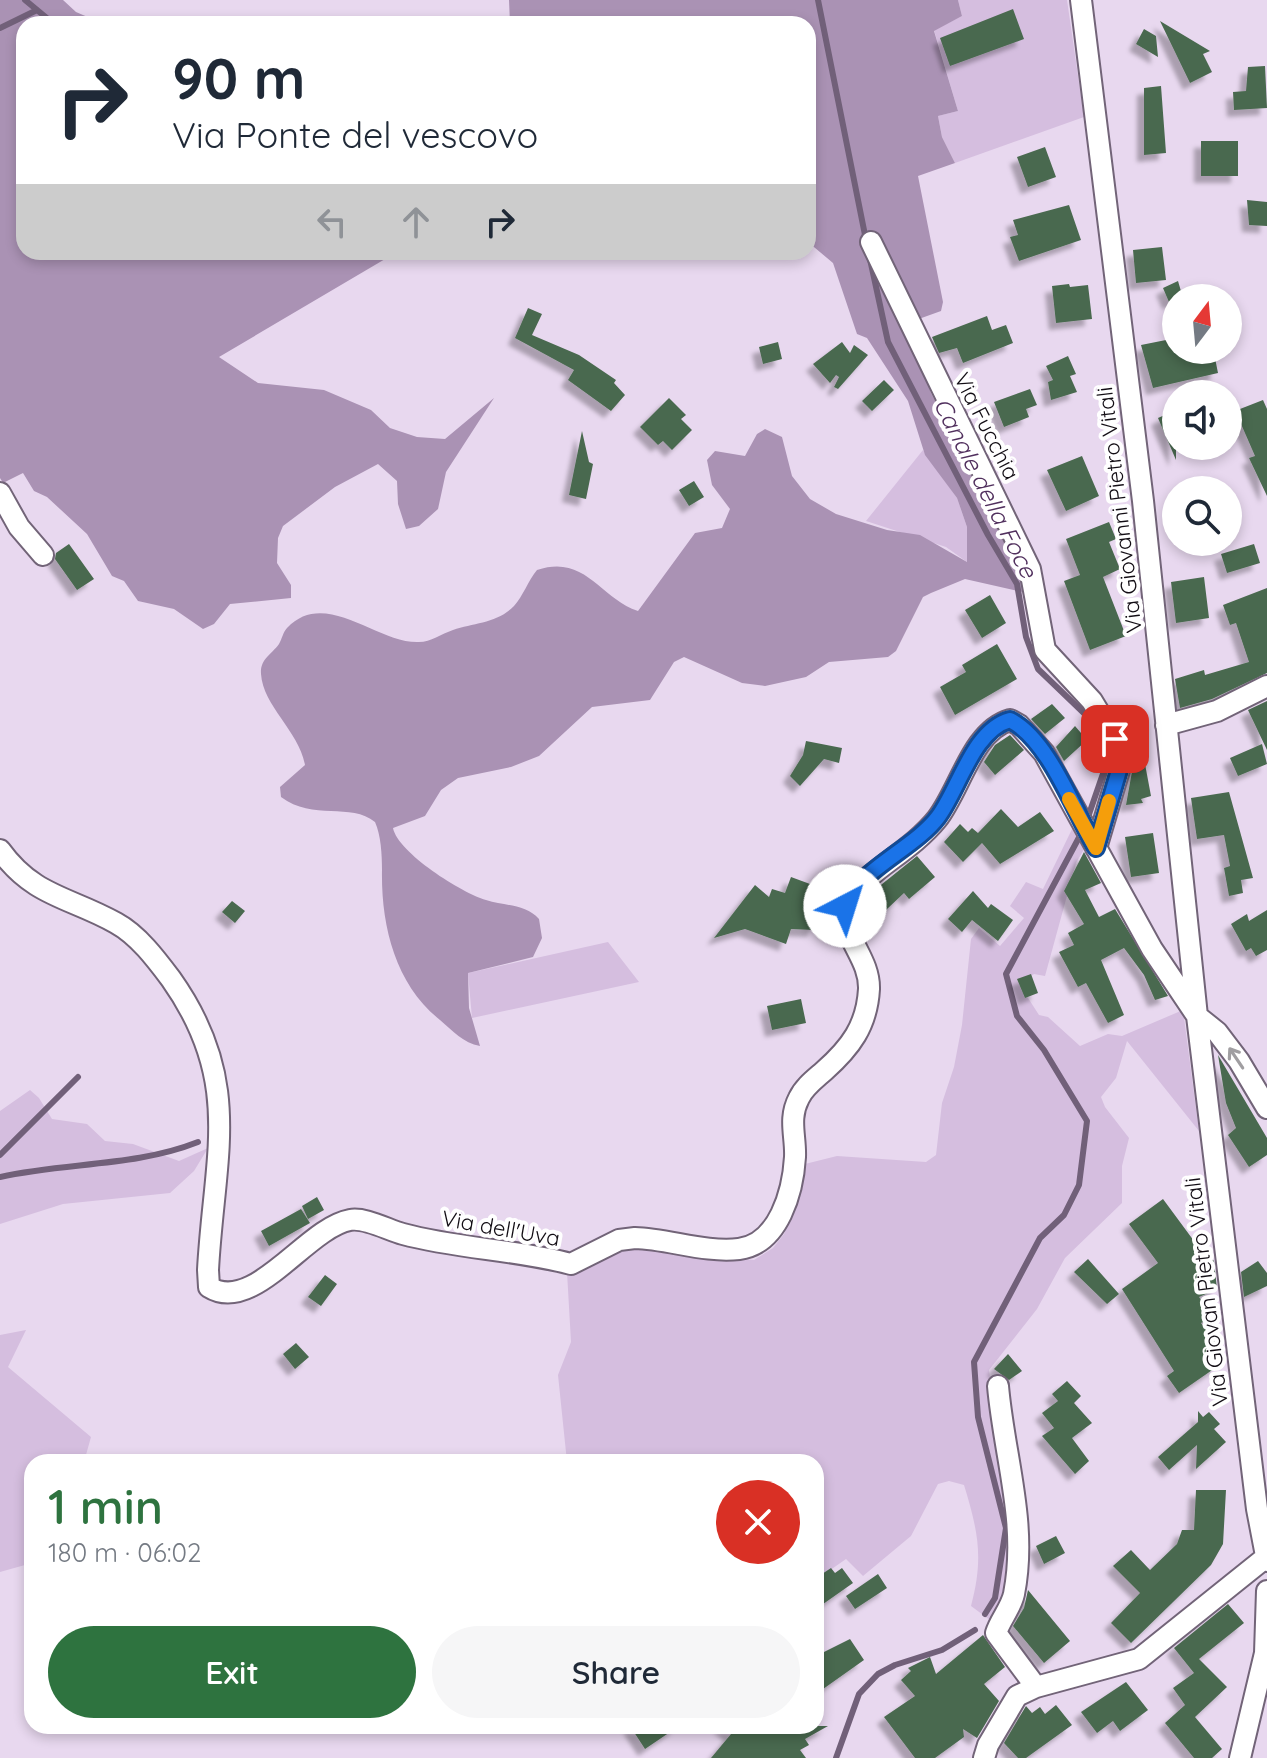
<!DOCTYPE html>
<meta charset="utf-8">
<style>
body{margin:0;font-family:Quicksand,sans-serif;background:#f6f6f7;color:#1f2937;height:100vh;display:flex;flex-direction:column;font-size:30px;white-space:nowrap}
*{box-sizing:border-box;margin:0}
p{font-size:26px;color:#747a83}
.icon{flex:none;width:44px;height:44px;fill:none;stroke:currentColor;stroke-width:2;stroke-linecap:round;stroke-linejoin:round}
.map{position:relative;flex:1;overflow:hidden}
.side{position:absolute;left:24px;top:1454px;width:800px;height:280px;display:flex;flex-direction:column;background:#fff;border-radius:24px;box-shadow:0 4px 12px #0003}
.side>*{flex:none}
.hud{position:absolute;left:16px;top:16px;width:800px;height:244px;border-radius:24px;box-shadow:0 4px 12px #0003;background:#fff;color:#1f2937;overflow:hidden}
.needle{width:52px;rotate:16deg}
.buttons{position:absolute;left:1162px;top:284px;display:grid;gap:16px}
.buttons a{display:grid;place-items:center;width:80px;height:80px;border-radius:50%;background:#fff;box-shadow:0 4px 12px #0003;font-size:40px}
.pin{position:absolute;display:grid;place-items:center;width:68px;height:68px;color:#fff;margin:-34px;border-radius:16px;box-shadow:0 4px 12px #0006}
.me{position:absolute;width:88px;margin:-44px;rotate:40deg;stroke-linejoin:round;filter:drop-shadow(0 0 6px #0008)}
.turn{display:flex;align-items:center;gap:28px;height:168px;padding:0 24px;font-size:36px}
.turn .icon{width:104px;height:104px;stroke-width:2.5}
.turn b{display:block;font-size:56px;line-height:68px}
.lanes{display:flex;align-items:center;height:76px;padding:0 24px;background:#0003;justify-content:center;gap:40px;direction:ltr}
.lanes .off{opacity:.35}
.round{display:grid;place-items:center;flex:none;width:84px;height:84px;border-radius:42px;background:#f6f6f7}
.headline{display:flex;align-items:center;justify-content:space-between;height:136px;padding:0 24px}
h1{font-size:48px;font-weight:600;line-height:60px;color:#2e733f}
.primary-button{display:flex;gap:16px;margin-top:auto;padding:16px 24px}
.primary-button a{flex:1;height:92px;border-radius:48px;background:#2e733f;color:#fff;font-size:32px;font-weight:600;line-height:92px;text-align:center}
.primary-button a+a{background:#f6f6f7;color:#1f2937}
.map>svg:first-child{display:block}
</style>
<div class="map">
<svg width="1267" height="1758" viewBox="0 0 1267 1758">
<defs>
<filter id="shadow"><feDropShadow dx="-7" dy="7" stdDeviation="2" flood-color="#0004"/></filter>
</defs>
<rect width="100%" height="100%" fill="#e8d8ef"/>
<!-- green -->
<path fill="#d5bedf" d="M958,0H1067L1084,117L955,163L942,137L938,116L958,111L934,30L962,16Z
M923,450L957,498L967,527V562L946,547L866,521Z
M1073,827H1076L1086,846L1076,863L1045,976L1034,974L1019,984L1039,1015L1048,1017L1080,1046L1108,1034L1122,1036L1183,1010L1199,1131L1127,1041L1116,1078L1101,1097L1105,1107L1129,1138L1122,1166V1203L1065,1258L1037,1309L989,1370L1014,1569L994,1623L971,1606C984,1558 978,1531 964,1485L949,1481L938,1484L911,1536L863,1576L846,1559L816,1580V1462H567L558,1375L571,1342L567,1272L630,1247L754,1260L773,1248L784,1234L802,1190L805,1164L837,1156L926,1162L936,1155L942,1103L954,1067L962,1025L971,939L979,928L1000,946L1024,918L1010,906L1026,882L1043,889Z
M608,942L639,982L472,1018L468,973Z
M30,1090L39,1098L52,1119L87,1124L105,1141L133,1144L179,1161L208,1148L194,1171L170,1193L63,1204L0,1224V1111Z
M26,1330L8,1367L91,1437L84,1462H32V1563L0,1572V1335Z"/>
<!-- forest -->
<path fill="#aa92b4" d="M0,0H63L76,12L104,24H24V252H397L219,357L258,383L324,390L371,410L390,428L417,437L445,439L494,398L446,472L438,509L419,526L406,529L398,504L397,481L378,464L335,487L283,526L278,538L277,563L291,585V598L230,604L214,624L203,629L174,609L138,601L124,581L112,576L87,534L47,497L34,491L23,473L3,483L0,478Z
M509,0H958L962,16L934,31L958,111L938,116L942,137L955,163L918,176L943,302L941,311L902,325L910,349H916L931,393L1019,566L1027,593L965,579L931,593L923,597L896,651L888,657L829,662L806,677L765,686L742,683L684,657L674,662L650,700L592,707L539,756L511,767L458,778L441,790L425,816L393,828C398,853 462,893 486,900C505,906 526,904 539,919L542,938L533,957L468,973L469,1008L480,1046C463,1043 453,1031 440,1020C395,984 381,925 382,870C382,855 381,835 375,822C351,802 313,821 281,797L280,787L305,765C299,731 263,706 261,674C260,659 271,655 279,644C282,639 283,632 287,628C325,587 378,644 419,642C431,642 441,634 453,630C474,623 498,623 514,606C523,596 528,581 537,570C586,554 599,598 638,611L695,533L722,528L730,509L712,485L707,460L715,451L745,456L757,434L765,429L782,437L792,476L810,499L836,514L887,530L920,535L967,562V527L957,498L925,455L908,401L867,338L857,334L833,263L808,242V24H510Z"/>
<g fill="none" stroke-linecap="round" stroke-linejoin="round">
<!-- stream -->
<path stroke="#716079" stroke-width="6" d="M25,0L54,24
M818,0L866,240
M0,28L37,10
M870,259L888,342L988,535L1017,584L1026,637L1038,669L1089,718L1106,741V765L1087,820
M0,1155L78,1077
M0,1177C65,1162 135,1167 198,1142
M985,1614L995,1598L1006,1528L978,1417L974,1362L1040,1238L1064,1215L1079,1185L1087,1121L1044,1050L1017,1016L1006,974L1083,830
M836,1758L859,1694L878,1674L895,1665L942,1650L975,1630"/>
</g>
<!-- building -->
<path fill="#4a694f" filter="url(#shadow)" d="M1013,9L1024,39L950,66L940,38Z
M1160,21L1210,51L1203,54L1212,72L1190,83Z
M1144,29L1156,36L1158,57L1136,44Z
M1265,66L1267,108L1234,110L1233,92L1246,91L1248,67Z
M1161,86L1166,153L1144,155V88Z
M1201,141H1238V176H1201Z
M1045,147L1056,177L1028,187L1017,157Z
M1247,200L1267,202V226L1249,225Z
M1069,205L1081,240L1019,261L1010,237L1018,235L1013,220Z
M1162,247L1166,280L1136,283L1133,250Z
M1178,281L1183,298L1169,302L1163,288Z
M1069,284L1070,287L1088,285L1092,319L1056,323L1052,286Z
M528,308L542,314L532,335L579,355L616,380L614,383L625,395L611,411L568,380L574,370L515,338Z
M987,316L992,330L1006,325L1013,343L963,363L957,348L939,353L932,337Z
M1176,338V350H1181L1183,359L1214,353L1218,373L1153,388L1141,345Z
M778,342L782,359L763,364L759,347Z
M842,342L850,353L854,345L868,355L838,389L834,387L839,377L836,375L830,383L813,364Z
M1068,356L1076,374L1070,376L1077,392L1051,400L1048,382L1053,380L1046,366Z
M884,380L894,390L872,411L862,401Z
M1030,389L1037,405L1026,409L1029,417L1004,427L994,402Z
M669,398L686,415L681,419L692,430L672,450L663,441L658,445L640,427Z
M1263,400L1267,409V496L1249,458L1255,456L1238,417L1240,409Z
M1176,410V460L1158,418Z
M582,431L589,462L593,464L586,499L569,495Z
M1082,456L1099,496L1066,511L1047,470Z
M694,481L704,497L689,506L679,490Z
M1109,522L1116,539L1109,542L1120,569L1103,577L1126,636L1090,650L1064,581L1080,575L1066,539Z
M69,544L94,579L77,590L55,559L56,553Z
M1254,544L1260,563L1227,573L1221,554Z
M1204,577L1209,618L1176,623L1171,582Z
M1267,588V673L1212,699L1180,708L1175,679L1204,670L1205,675L1249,662L1236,623L1230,625L1223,605Z
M990,595L1006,623L982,638L965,610Z
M997,644L1017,679L955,715L940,687L966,672L962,665Z
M1267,701V750L1248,710Z
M1052,704L1065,718L1045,734L1031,719Z
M1075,726L1087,740L1064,761L1056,747Z
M1010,735L1024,750L995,775L984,762L995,745Z
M806,741L842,748L839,763L824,759L800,786L790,776L803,755Z
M1262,744L1267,764L1238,776L1230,758Z
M1145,764L1151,796L1141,799L1143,803L1126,805L1133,766Z
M1229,792L1253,878L1241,880L1243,893L1229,896L1224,868L1230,866L1224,835L1197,839L1191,798Z
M1001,809L1018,827L1040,812L1054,831L1000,864L982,843L963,862L944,842L960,824L968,832L972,828L978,833Z
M1153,833L1159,873L1131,877L1125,837Z
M1084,852L1101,883L1085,890L1099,917L1115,909L1168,996L1155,1000L1144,975L1124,948L1101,960L1124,1015L1108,1023L1086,983L1078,987L1059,952L1074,945L1068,933L1084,924L1064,891Z
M917,856L935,877L909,899L904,893L869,926H861L858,910L876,909L866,897Z
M791,877L829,891L814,930L791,929L786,944L745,929L714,938L755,885L769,897L772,889L785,893Z
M973,891L988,908L991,904L1013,920L998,941L972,920L962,932L948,919Z
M232,901L245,911L235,923L222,912Z
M1267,910V950L1256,956L1251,948L1246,951L1231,924L1247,914L1249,921Z
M1031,974L1038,993L1025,998L1017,979Z
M801,999L806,1023L772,1030L767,1006Z
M1218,1055L1267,1138V1155L1249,1167L1228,1135L1236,1128L1226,1103Z
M317,1197L324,1210L308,1219L302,1206Z
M1163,1199L1208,1260L1207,1254L1214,1261L1217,1289L1199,1297L1214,1317L1201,1323L1219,1347L1210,1354L1218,1366L1179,1393L1167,1376L1174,1371L1122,1289L1158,1263L1129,1224Z
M301,1209L310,1223L269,1246L261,1231Z
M1088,1259L1119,1294L1107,1304L1074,1272Z
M1258,1261L1267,1273V1286L1244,1297L1241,1272Z
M325,1275L337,1284L321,1306L308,1297Z
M296,1343L309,1357L295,1369L283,1354Z
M1008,1354L1022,1371L1009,1380L994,1369Z
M1067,1381L1081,1396L1074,1403L1092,1423L1072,1438L1089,1461L1075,1474L1042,1436L1054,1428L1042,1413L1058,1401L1052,1394Z
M1198,1411L1203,1417L1209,1412L1220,1424L1214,1429L1226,1442L1196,1469L1197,1445L1169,1470L1158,1457L1198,1422Z
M1196,1490H1226L1223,1544L1211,1565L1131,1643L1111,1623L1140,1593L1113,1566L1131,1550L1150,1570L1177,1544L1182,1530H1194Z
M1056,1536L1065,1553L1044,1564L1036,1546Z
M831,1568L835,1573L842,1568L853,1583L816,1609V1578Z
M878,1574L887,1588L855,1609L846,1596Z
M1028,1590L1070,1641L1044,1663L1013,1626L1024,1608Z
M1228,1604L1244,1623L1199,1659L1227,1687L1195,1717L1222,1749L1212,1758H1194L1165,1723L1185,1705L1173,1688L1194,1673L1174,1648Z
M983,1635L1005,1667L984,1684L999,1701L977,1738L963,1729L964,1737L935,1758H915L884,1717L915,1696L901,1680L911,1671L908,1668L930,1657L936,1674Z
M850,1639L864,1660L816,1694V1656Z
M1126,1682L1148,1710L1120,1731L1113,1721L1097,1733L1081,1712Z
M1056,1705L1072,1725L1026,1758H1018L1004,1743L1026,1706L1032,1713L1040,1707L1045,1714Z
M630,1726H679L645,1749Z
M720,1726H828L805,1739L809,1745L800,1750L806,1758H711L731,1734Z"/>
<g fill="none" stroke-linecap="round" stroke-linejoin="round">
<!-- minor casing -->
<g stroke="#726478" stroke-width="24">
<path id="minor" d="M1081,0L1143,501L1197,1016L1257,1509L1267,1561
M871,242L1030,569L1045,650L1092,701L1115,739L1120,767L1096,848
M0,493L19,527L43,555
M1166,725L1217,711L1267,686
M0,850C34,897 70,897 116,923C138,935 156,959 171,979C244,1082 214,1156 208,1270L209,1287C254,1315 306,1228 350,1220C365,1217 388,1230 403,1234C458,1249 515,1249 571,1264L619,1240L635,1238C669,1239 705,1253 739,1249C779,1244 793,1191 795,1157C796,1136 788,1119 799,1098C804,1087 815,1079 824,1071C850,1048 867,1026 869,989C870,954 835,934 848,897C874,867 912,850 937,819C960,790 972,731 1010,720L1019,725L1044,753L1152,949L1197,1016L1217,1032L1239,1061L1267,1108
M998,1386C1004,1456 1028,1523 1014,1594C1011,1608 1000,1620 996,1633L1036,1687
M984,1758L988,1745L1017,1696L1036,1687L1139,1659L1265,1558
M1240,1758L1265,1653L1267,1591"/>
</g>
<!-- minor -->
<use href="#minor" stroke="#fff" stroke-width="20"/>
</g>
<!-- one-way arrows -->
<defs><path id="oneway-shaft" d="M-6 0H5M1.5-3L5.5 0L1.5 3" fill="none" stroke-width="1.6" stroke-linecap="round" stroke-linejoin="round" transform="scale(2)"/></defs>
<use stroke="#a09ea1" href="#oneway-shaft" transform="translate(1236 1058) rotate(-124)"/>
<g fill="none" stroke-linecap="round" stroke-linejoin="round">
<!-- route casing -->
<g stroke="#114b97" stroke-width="20">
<path id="route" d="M845,906C857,871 915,848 938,817C959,789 973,730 1010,720C1049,740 1074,811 1096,848L1120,767L1115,739"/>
</g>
<!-- route -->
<use href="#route" stroke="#1a73e8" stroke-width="14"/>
<!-- slow -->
<path stroke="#f59e0b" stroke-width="14" d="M1069,799L1096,848L1109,801"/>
</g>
<g text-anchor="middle" stroke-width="8" stroke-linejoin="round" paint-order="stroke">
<!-- street labels -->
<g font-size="22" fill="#120d14" stroke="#fff">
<text transform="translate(987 426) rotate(63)" y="8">Via Fucchia</text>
<text transform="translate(1119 510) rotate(-97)" y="8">Via Giovanni Pietro Vitali</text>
<text transform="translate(501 1228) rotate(10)" y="8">Via dell'Uva</text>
<text transform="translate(1206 1292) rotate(-97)" y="8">Via Giovan Pietro Vitali</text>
</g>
<!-- water labels -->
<g font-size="24" font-style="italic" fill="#51305e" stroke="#fff">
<text transform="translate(985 488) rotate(63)" y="8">Canale della Foce</text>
</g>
</g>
</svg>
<div class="buttons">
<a><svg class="needle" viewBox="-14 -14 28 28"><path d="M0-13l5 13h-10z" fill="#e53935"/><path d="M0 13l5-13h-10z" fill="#747a83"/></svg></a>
<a><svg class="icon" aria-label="sound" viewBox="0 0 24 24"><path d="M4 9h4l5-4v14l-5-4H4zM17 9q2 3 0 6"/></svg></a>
<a><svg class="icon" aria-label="search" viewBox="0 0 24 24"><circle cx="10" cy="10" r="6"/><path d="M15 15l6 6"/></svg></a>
</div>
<div class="pin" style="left:1115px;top:739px;background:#d93025"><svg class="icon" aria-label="arrive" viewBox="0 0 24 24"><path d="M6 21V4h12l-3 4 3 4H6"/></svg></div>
<svg class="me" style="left:845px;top:906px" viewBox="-20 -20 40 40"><circle r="19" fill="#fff"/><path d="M0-13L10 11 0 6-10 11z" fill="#1a73e8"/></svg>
<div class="hud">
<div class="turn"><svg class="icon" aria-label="right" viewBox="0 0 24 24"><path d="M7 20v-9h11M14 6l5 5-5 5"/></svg><div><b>90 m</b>Via Ponte del vescovo</div></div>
<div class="lanes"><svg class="icon off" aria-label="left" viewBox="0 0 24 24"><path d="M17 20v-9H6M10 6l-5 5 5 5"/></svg><svg class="icon off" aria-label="ahead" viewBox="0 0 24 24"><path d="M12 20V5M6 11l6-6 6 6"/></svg><svg class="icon" aria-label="right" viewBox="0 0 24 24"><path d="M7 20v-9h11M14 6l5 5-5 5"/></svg></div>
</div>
<section class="side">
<div class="headline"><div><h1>1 min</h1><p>180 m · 06:02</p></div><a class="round" style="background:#d93025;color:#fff"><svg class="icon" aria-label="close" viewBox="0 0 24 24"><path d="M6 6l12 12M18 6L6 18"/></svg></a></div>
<div class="primary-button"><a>Exit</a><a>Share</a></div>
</section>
</div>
